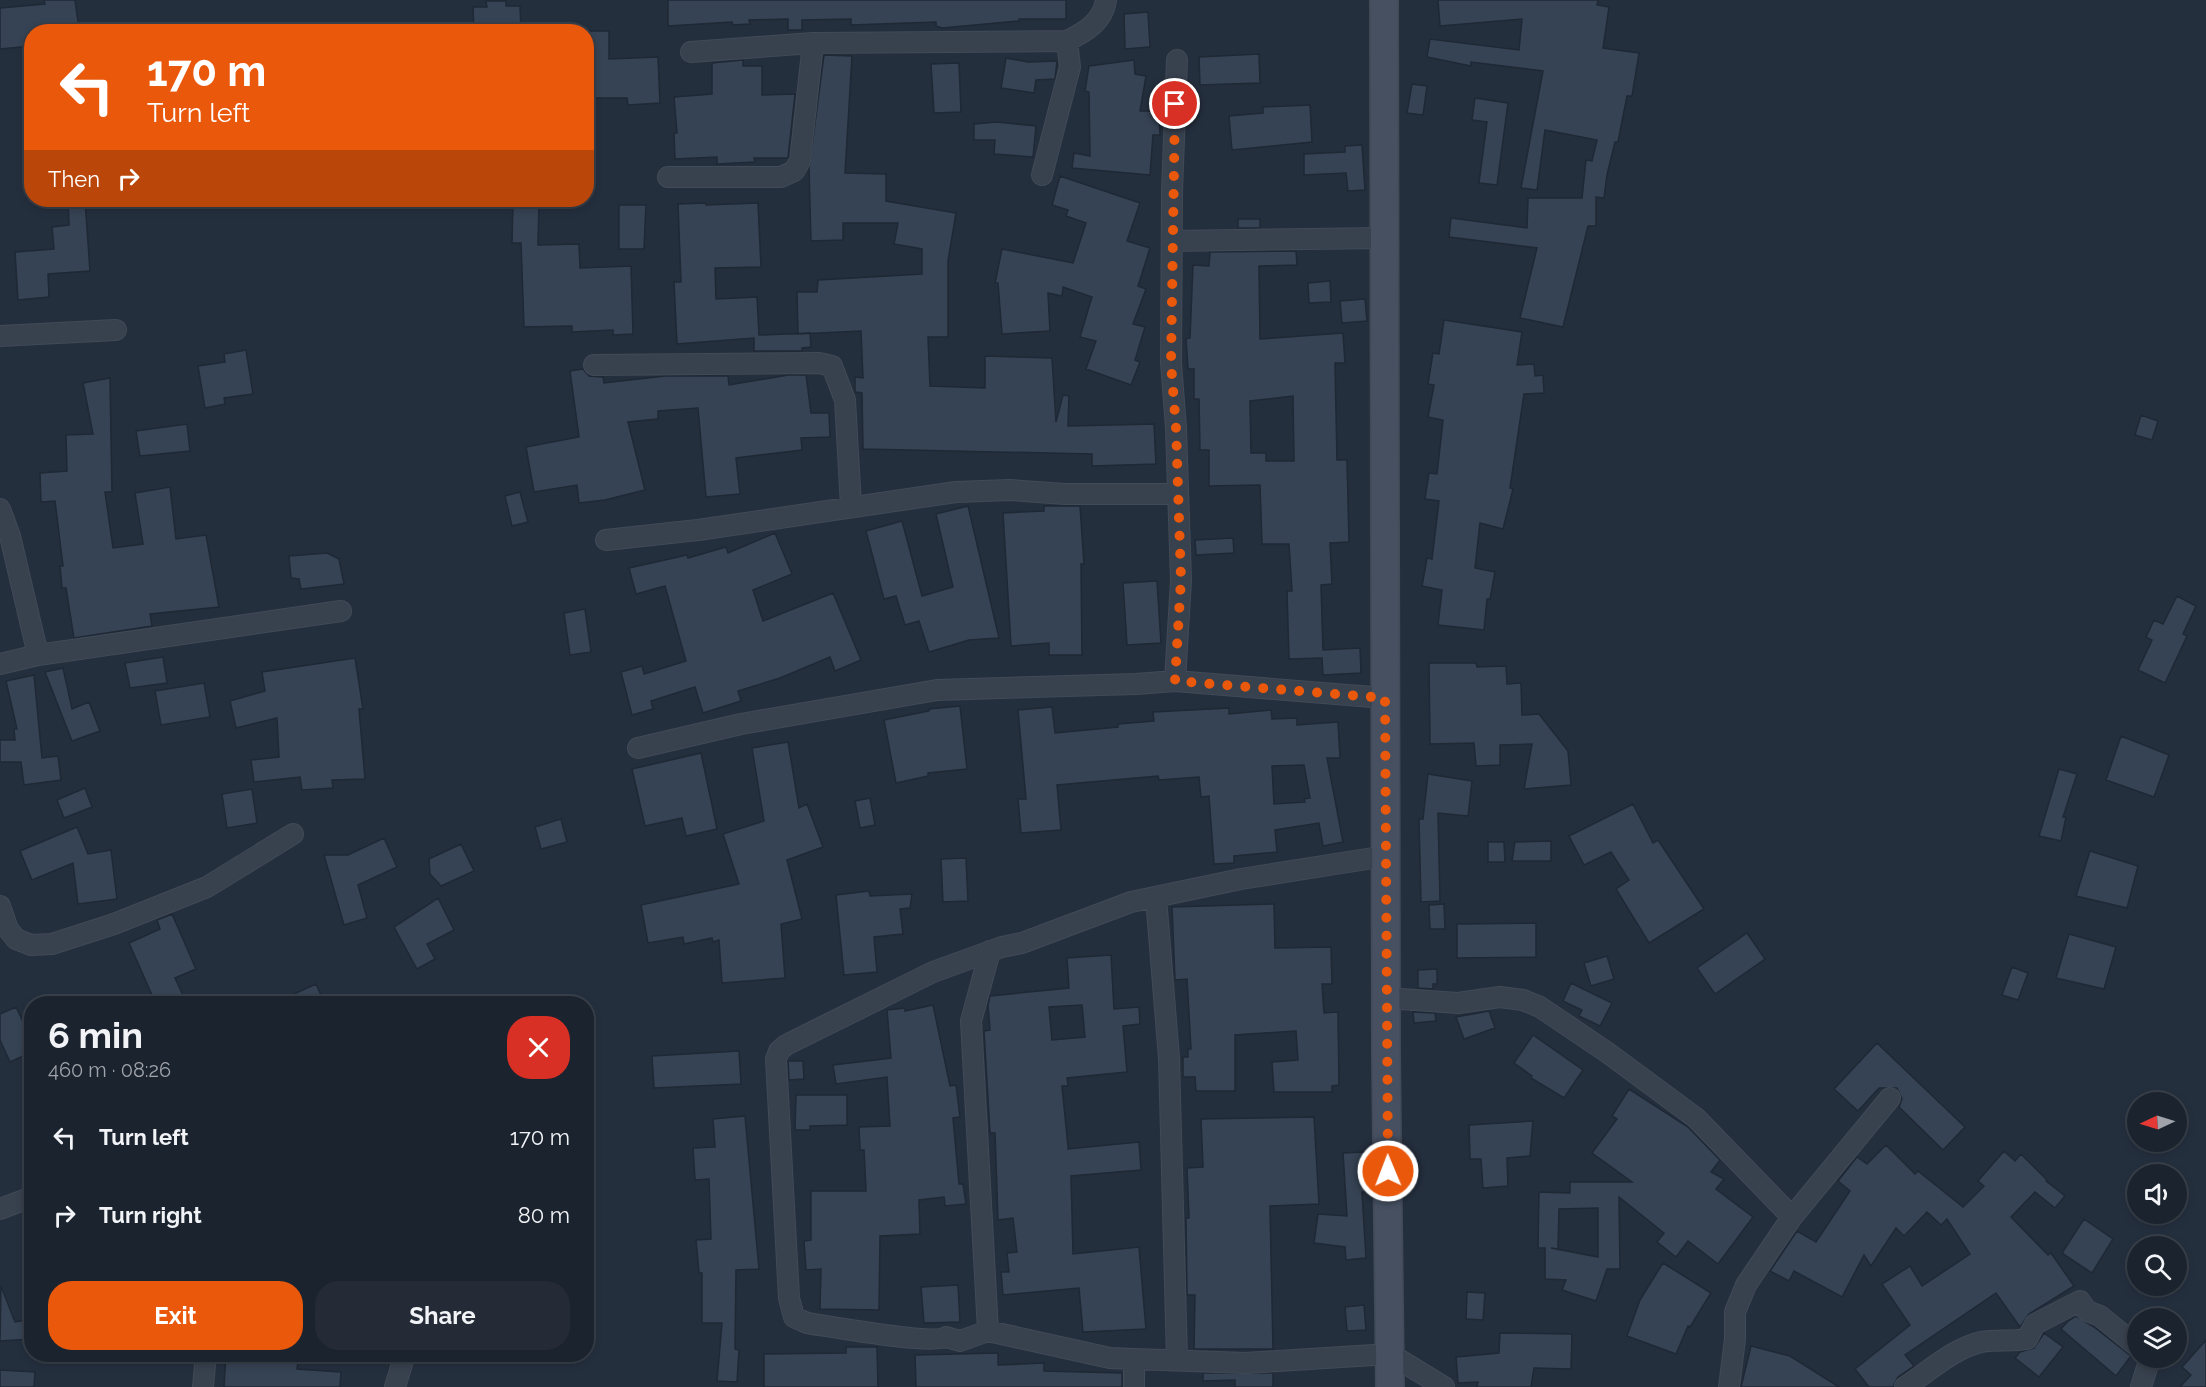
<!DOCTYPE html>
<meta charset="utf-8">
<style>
body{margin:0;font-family:Raleway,sans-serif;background:#242b36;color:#f1f3f6;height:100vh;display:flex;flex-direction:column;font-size:22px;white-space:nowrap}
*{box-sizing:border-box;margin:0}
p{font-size:20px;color:#a0a4aa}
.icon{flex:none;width:33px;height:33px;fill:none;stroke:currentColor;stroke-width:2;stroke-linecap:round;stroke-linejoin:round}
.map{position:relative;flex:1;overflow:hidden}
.side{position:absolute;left:24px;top:996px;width:570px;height:366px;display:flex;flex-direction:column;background:#1b232e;border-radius:24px;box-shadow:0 3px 9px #0003,0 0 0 2px #39404a}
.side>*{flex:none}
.top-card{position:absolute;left:24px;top:24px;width:570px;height:183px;border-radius:24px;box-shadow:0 3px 9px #0003,0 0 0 2px #39404a;background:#ea580c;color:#fff;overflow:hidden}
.needle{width:39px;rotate:266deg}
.controls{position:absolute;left:2127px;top:1092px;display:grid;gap:12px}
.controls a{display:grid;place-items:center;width:60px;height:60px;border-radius:50%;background:#1b232e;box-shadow:0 3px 9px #0003,0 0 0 2px #39404a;font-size:30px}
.pin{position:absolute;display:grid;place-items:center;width:51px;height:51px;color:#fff;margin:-26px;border:3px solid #fff;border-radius:50%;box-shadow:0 2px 6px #0007}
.me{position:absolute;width:66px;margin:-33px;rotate:359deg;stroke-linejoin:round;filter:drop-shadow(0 0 4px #0008)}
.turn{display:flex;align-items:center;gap:21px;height:126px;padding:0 24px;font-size:27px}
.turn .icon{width:78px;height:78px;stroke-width:2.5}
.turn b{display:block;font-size:42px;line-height:51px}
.then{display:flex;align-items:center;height:57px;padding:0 24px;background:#0003;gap:12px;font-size:22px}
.round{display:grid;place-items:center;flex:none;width:63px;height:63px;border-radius:24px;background:#242b36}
.headline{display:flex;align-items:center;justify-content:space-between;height:102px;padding:0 24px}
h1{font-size:36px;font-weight:700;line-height:45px}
.primary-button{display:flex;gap:12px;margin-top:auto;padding:12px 24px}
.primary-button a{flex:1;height:69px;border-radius:24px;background:#ea580c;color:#fff;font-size:24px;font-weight:700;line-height:69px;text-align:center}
.primary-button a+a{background:#242b36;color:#f1f3f6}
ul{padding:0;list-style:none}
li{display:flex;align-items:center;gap:18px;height:78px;padding:0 24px}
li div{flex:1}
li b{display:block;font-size:22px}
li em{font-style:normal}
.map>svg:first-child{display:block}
</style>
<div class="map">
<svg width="2206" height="1387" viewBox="0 0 2206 1387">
<rect width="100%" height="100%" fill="#242f3e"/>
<!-- building -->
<path fill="#364354" stroke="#1f2835" stroke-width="1.5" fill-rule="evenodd" d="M44,0H75L79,29L32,32V46L0,49V8L45,4Z
M668,0H1066V19H1019V21L942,28L936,26V22L851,25V19L802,20V30H788V19L749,20L750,24L733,25L732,22L668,26Z
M1438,0H1598L1597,5L1609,7L1603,48L1639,53L1632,96H1627L1618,142H1615L1607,175L1604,198L1596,197V226H1588L1563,327L1520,318L1537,248L1449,237L1451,218L1527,228L1528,198H1582L1586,160L1592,161L1597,140L1545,130L1537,190L1521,188L1543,71L1471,62V66L1427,57L1430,39L1519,50L1522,19L1440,26Z
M486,1H506V6H520L521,29L474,30L473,7H487Z
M1148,12L1150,47L1125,49L1124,14Z
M586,31H609V59L658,57L660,103L628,105L627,98H586Z
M1259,54L1260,83L1200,85L1199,57Z
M824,55L852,56L845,173L886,174V201L956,213L948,261V337H928L930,386L985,388V356L1052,358L1056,422L1063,395L1069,396L1068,426L1154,424L1156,464L1092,466V454L863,449L862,393L855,392V377L863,378L861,331L798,334L797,292H817L818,280L922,274V249L894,244L898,223H843V240L811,241L809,169Z
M1006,58L1028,62L1057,61L1055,79L1036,80L1034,93L1001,88Z
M743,60V66H762V95L795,94L788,158H754L755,162L717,164V157L675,159L674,133H677L674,97L712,94V63Z
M1134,60L1135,74L1146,76L1140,111H1159L1160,135H1153L1150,175L1072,168L1074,153L1090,156L1089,92L1085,91L1089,66Z
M959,63L961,112L934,113L931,64Z
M1412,84L1427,86L1423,115L1407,113Z
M1475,98L1508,103L1497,185L1479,183L1487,122L1472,120Z
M1310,105L1312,142L1232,150L1229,116L1263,113V107Z
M997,122L1036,126L1033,157L994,154L995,140H974V124Z
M1362,145L1365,190L1348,191L1346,173L1304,175V154L1345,152V146Z
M1060,176L1140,203L1127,241L1150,248L1138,286L1146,289L1133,324L1145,327L1135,360L1140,362L1131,385L1086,369L1096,341L1080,337L1092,297L1063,287L1062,296L1048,293L1050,331L1002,334L998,283H995L1002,249L1073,263L1086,223L1066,216L1068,210L1052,205Z
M68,200H85L90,271L48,274L49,297L18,300L15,252L54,249L52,227L69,225Z
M513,200H539L538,245L579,244L580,268L631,266L633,334L613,335V330L572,332V326L524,327L521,243H512Z
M706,203V205L758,203L761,267L715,268L716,299L757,297L759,335L810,333L811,347L802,348V351H754V338L677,344L674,282H681L678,204Z
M619,205H646L644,249H619Z
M1238,219H1260V228H1238Z
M1296,251L1297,265L1259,266L1260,339L1343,333L1345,363H1335L1337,460H1347L1349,542L1330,543L1332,584L1321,585L1323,650L1360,648L1361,673L1323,675L1322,658L1289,659L1287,591H1292L1289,544H1262L1260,485L1209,486V450H1200L1199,399H1194V369H1188L1186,339L1190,338L1193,265L1209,266L1210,252ZM1293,396L1294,461H1266V453H1251L1250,401Z
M1330,281L1331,302L1309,303L1308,283Z
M1365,299L1367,321L1342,323L1340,301Z
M1444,320L1522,332L1517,365L1534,364L1535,376L1543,375L1544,393L1524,394L1510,488L1513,489L1503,529L1480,523L1475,568L1495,572L1490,599H1487L1484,630L1438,625L1442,590L1422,586L1427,558L1432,559L1439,501L1425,499L1429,473L1437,474L1443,420L1428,417L1434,385L1428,384L1433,353L1439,354Z
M246,350L253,394L224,398L225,404L205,408L198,366L225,362L224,354Z
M583,369L589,376L603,377L604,383L665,376H728L729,385L788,375H806L811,413H829L830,437L801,438L802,450L736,458L740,494L706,497L698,408L658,411V419L628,422L645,490L605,500L579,503L577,485L534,492L526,447L579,437L570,371Z
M110,378L112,492H105L113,548L143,544L135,493L170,487L176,539L206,535L219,607L150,614L152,626L74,638L66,588H62L60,566H63L55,501L41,502L40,473L67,471L66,435L93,434L83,383Z
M2141,415L2158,421L2152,440L2135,435Z
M187,424L190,451L140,456L136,431Z
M520,492L528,522L512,526L505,496Z
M968,506L999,638L969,640L929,652L919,621L905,625L896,596L884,599L866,531L902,521L922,596L953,587L936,514Z
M1044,506H1080L1084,564H1081L1082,655H1049V643L1011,646L1003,513L1044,511Z
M775,533L792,574L753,590L763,621L833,593L861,660L835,671L830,657L780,678L738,691L741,701L703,713L695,687L651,701L653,709L632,715L621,672L642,666L644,674L686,661L665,586L636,594L629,568L687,555L688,558L726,547L728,553Z
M1233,538L1234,553L1196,555L1195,540Z
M327,553L339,559L344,584L301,589L299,579L291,578L289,556Z
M1157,581L1161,643L1127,645L1123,583Z
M2177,596L2196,606L2183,634L2187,636L2165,683L2138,670L2152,640L2146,637L2154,620L2163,624Z
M585,609L591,652L570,655L564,613Z
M163,657L167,683L130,688L125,663Z
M355,658L363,709H359L365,779L332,780L333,788L302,790L300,777L254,782L251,760L279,757L277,718L236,728L230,701L265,691L262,672Z
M1429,663H1476L1477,667L1506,666L1507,684L1521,683L1522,715L1539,714L1568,751L1571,785L1524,789L1532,744L1500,745V765L1476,766L1474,743L1430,744Z
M63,668L72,709L89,702L100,731L72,741L45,672Z
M34,675L42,758L58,756L61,780L24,785L21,762H0V740H15L14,729H17L6,681Z
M204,683L210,717L161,725L155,691Z
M960,706L967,769L928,773V776L896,783L884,720L929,711V709Z
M1052,707L1055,733L1118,727V724L1154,721L1153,712L1229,708V714L1271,710L1272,719L1297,718V725L1338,722L1340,758H1327L1343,842L1323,846L1319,823L1275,830L1277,852L1234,856V863L1214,864L1209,796L1201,797L1199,777L1159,780L1158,776L1057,785L1061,830L1021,833L1018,799H1026L1018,710ZM1304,765L1310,798L1304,799L1305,802L1274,804L1272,766Z
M2121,736L2169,755L2154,797L2106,780Z
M788,742L799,808L807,804L823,847L787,860L802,919L781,924L785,978L722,983L719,940L713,942L712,938L684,944L683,937L648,943L641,905L739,884L723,834L764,821L752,748Z
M701,753L717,829L686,836L682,818L645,826L632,769Z
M2059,769L2077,774L2063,817H2066L2061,841L2039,836Z
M1428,774L1472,781L1468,816L1438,813L1440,901L1421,902L1419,819H1423Z
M85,788L92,807L64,818L57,800Z
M252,789L257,823L227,828L222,794Z
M870,798L875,825L860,828L855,801Z
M1633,804L1653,843L1658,840L1704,909L1649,943L1616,889L1629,880L1611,852L1584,865L1569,836Z
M561,819L567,842L541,849L535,827Z
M77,827L88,854L111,850L117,899L78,904L73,863L32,880L20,851Z
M384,838L397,867L358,885L367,918L344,925L324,855H348Z
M1551,841V861H1512L1515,842Z
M1488,842H1504L1505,862H1488Z
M461,844L474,871L441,886L430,874L429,859Z
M2090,851L2138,866L2127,908L2076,896Z
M966,858L968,901L943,902L941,859Z
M869,891L870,896L912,894L910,908L900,909L903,934L874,937L877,972L844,975L836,895Z
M438,898L454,930L427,944L435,959L417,969L394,927Z
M1274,904L1275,948L1331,947L1332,984H1322L1324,1013L1338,1012L1339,1085L1332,1086V1092H1274L1272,1062L1298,1060L1296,1031L1235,1035V1091H1196L1195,1077H1183V1057H1188V1049H1191L1187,979L1175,980L1172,907Z
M1444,904L1445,929H1430L1429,905Z
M172,914L196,969L175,978L187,1004H156L129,943L160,929L157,920Z
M1536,923V957L1457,958V924Z
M1747,933L1765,959L1715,994L1697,968Z
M2069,934L2116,947L2104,989L2056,978Z
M1111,955L1114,1009L1139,1007L1140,1024L1123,1026L1127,1072L1067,1078L1068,1086H1062L1068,1146V1149L1139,1142L1141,1170L1071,1176L1073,1254L1139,1247L1146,1329L1083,1332L1079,1288L1003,1295L1001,1272H1009L1007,1253L1017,1252L1013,1218L998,1220L995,1133H990L984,1031L990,1030L988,1005L990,996L1069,988L1067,958ZM1082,1005L1085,1037L1052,1040L1049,1007Z
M1607,956L1614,979L1591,986L1584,963Z
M2012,967L2028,973L2018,1000L2002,995Z
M1437,969V984H1433V989L1418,988V970Z
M1571,983L1612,1003L1600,1026L1579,1016L1582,1010L1563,1001Z
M316,984L325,1004H272Z
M933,1005L950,1086L956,1085L960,1117L953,1118L959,1184H963L966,1204L945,1206L944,1197L919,1200L920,1234L880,1236L879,1310L820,1309L821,1269L806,1270L804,1241L811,1240V1191H866L864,1150H860L859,1127L890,1126L887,1077L836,1084L833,1065L891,1058L887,1010L905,1008V1011Z
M16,1007L32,1040V1052L10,1062L0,1040V1014Z
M1489,1011L1495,1028L1464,1039L1456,1017Z
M1413,1012L1435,1013L1436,1021L1414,1023Z
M1533,1035L1583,1070L1564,1098L1531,1078L1532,1076L1514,1063Z
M1877,1043L1965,1127L1943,1150L1899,1107L1902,1099L1897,1088H1879L1858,1111L1834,1089Z
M739,1051L741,1084L654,1088L652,1056Z
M788,1061H803L804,1079L789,1080Z
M1629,1089L1688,1127L1720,1160L1711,1172L1724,1179L1716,1189L1753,1217L1718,1264L1688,1241L1676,1257L1657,1242L1664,1233L1619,1197L1620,1269H1607L1596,1301L1562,1290L1566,1280L1545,1279V1248H1538L1539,1192L1570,1193V1182H1632L1592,1153L1617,1119L1612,1116ZM1598,1208V1257L1551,1248L1558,1249L1559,1209Z
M796,1095H847V1125L810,1126V1130H795Z
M745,1116L759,1269L736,1270L735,1349L739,1350L737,1382L717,1381L722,1323H702V1273H699L696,1240L711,1239L709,1179L695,1180L693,1148L715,1147L713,1119Z
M1314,1117L1319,1204L1270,1206L1273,1349H1194L1195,1295H1187L1186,1218H1189L1187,1168L1203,1167L1201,1119Z
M1533,1121L1530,1156L1507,1158L1508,1186L1483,1188L1481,1159H1470L1469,1125Z
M1886,1145L1915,1174L1918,1171L1963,1207L1984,1186L1978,1181L2004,1151L2015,1161L2021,1154L2047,1180L2046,1181L2065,1196L2055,1208L2035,1192L2011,1217L2048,1255L2051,1253L2074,1286L2029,1314L2020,1327L1996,1293L1905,1355L1914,1366L1898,1377L1893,1387H1869L1855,1369L1910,1325L1882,1284L1910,1266L1922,1286L1970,1254L1947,1219L1941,1225L1927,1212L1904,1236L1896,1228L1871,1266L1864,1255L1842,1297L1794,1271L1789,1281L1770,1271L1797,1231L1816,1242L1850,1191L1838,1181L1857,1157L1867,1164Z
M1365,1152L1367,1192H1362L1366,1258L1346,1260L1345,1247L1314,1243L1318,1214L1347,1216L1343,1153Z
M2084,1219L2113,1239L2092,1273L2062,1253Z
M1663,1263L1711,1293L1690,1327L1688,1326L1676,1354L1627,1336L1640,1300Z
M958,1285L960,1322L924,1323L921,1287Z
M1,1286L15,1322L32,1319V1339L0,1341Z
M1467,1292L1485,1293L1483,1320L1466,1319Z
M1364,1305L1366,1330L1347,1331L1345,1307Z
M2076,1316L2094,1327L2131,1356L2116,1376L2061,1329L2068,1321Z
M1500,1333L1572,1334L1571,1369L1534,1368L1531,1387H1477L1478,1382L1458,1383L1456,1357L1499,1353Z
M2044,1333L2063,1347L2039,1377L2015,1358L2020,1352L2034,1348Z
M2206,1340V1387H2180L2191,1375L2182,1367Z
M1751,1346L1790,1356L1839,1387H1741Z
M846,1347H877L878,1387H764V1354L846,1353Z
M998,1353V1365L1044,1363V1371L1122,1373V1387H916L915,1355Z
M226,1354H299L297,1369L341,1372L340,1387H224Z
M0,1370L35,1372L34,1387H0Z
M1203,1373H1273V1387H1235V1380L1203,1381Z"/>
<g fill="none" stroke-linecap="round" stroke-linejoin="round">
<!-- minor casing -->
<g stroke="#414a57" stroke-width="22">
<path id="minor" d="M691,52L813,43L1067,41C1085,32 1103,22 1106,0
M1042,175L1070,67L1067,41
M668,177H781L794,171L800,161L813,43
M1172,241L1384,238
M0,336L116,330
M594,365L819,363L832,366L845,400L851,506
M0,509L10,536L38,655
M606,540L698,530L956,492L1010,490L1065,494H1177
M0,664L38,655L341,611
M1175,681L1181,580L1176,428L1171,363L1172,192L1177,60
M638,748L741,724L937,690L1136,684L1175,681L1385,698
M1386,856L1241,879L1131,902L1022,943L1002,947L933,972L786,1045L779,1051L776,1059L789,1298L794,1317L807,1323C828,1326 933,1345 946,1337L960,1341L988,1331L1110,1358L1134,1359L1246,1363L1390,1354L1444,1387
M1156,898L1169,1058L1177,1360
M0,906L8,929L16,939L31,945L52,944L114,924L207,887L293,834
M1386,998L1458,1003L1500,997L1523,1000L1540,1007L1608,1053L1696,1118L1792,1217
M0,1209L32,1197
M988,1331L971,1021L990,951
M1134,1359V1387
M203,1387L206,1354
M395,1387L405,1354
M1729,1387L1735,1339V1312L1746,1285L1792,1217L1890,1098
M1905,1387C1928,1372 1954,1348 1981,1342C1997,1339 2011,1342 2027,1339L2035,1324L2080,1301L2087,1311L2100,1316L2138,1347
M2141,1387L2149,1361L2147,1358"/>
</g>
<!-- secondary casing -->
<g stroke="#414a57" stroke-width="30">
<path id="secondary" d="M1384,0L1386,1057L1390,1387"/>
</g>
<!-- minor -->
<use href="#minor" stroke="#38414e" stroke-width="20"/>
<!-- secondary -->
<use href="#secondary" stroke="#465061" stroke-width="27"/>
</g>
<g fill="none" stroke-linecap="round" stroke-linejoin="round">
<!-- route -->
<path stroke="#ea580c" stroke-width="10" stroke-dasharray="0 18" d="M1175,104L1171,363L1176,428L1181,579L1175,681L1385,698L1388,1171"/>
</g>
</svg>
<div class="controls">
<a><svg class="needle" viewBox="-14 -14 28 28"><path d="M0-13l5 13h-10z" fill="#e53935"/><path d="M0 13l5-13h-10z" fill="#a0a4aa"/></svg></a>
<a><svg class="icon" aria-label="sound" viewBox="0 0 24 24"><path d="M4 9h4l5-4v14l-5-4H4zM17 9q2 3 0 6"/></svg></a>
<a><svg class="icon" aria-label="search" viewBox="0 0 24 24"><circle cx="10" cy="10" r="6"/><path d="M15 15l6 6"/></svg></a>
<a><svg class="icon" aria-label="layers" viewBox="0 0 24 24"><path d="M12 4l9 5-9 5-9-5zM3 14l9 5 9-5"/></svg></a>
</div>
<div class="pin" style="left:1175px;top:104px;background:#d93025"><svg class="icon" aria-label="arrive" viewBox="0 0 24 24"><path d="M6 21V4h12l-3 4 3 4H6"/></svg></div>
<svg class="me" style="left:1388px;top:1171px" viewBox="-20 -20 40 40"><circle r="17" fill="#ea580c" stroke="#fff" stroke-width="3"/><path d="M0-11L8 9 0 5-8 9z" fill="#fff"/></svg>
<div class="top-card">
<div class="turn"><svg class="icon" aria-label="left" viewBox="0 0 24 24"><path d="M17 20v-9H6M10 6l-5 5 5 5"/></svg><div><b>170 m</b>Turn left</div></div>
<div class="then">Then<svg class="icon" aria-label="right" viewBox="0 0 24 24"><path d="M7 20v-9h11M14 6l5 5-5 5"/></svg></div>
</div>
<section class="side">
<div class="headline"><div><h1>6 min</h1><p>460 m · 08:26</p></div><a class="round" style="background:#d93025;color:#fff"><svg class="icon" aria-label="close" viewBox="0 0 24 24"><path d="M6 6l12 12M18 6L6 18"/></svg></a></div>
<ul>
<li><svg class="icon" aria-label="left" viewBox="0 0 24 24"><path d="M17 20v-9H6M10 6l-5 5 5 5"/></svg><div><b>Turn left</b></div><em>170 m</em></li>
<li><svg class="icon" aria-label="right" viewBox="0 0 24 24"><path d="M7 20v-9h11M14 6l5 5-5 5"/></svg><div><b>Turn right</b></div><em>80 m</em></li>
</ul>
<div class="primary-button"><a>Exit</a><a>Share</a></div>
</section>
</div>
